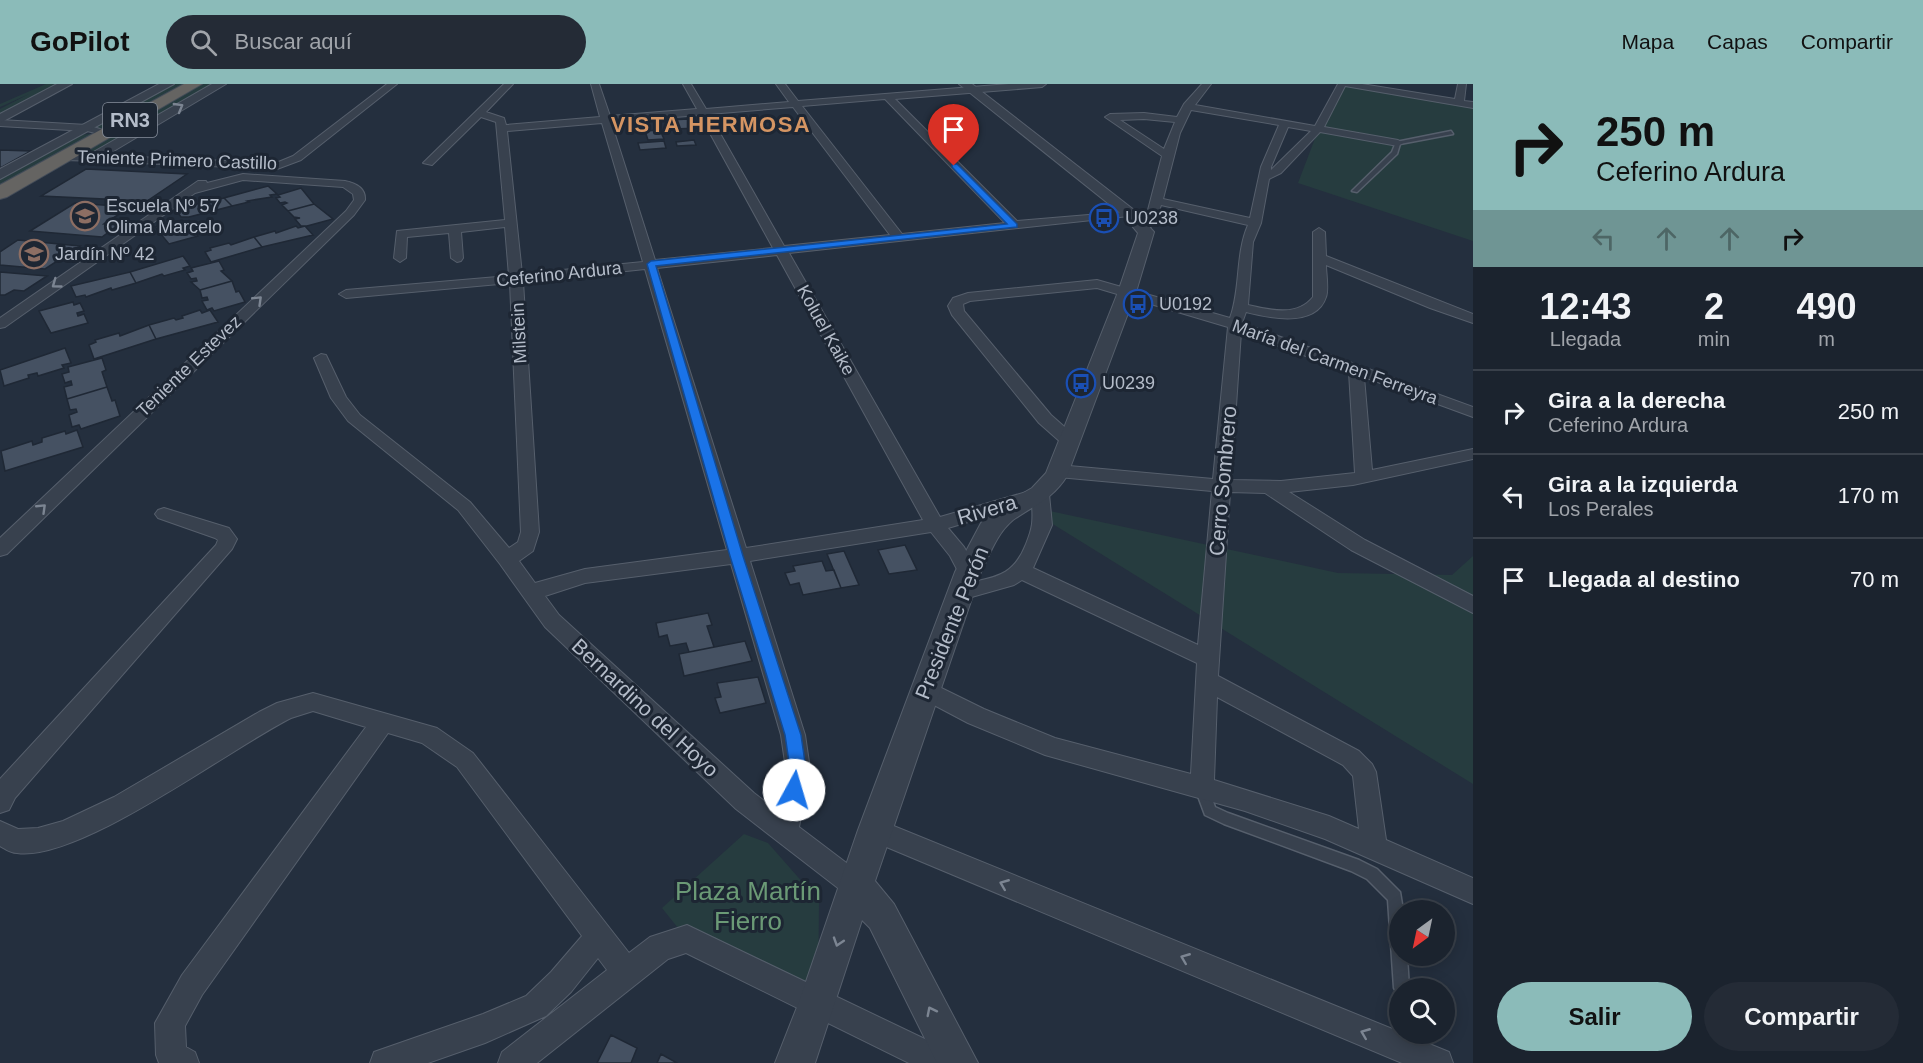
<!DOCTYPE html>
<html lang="es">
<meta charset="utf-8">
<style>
body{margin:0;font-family:Arial,sans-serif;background:#242b36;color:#f1f3f6;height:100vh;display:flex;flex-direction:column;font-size:22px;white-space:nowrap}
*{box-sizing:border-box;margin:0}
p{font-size:20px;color:#a0a4aa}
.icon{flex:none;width:33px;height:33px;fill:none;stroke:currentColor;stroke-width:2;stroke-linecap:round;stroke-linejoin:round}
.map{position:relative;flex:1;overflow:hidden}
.side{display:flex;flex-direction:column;background:#1b232e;width:450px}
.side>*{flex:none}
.banner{background:#8bbbb9;color:#111;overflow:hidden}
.needle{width:39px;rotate:213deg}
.controls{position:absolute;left:1389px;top:816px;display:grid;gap:12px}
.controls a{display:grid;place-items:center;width:66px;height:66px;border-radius:50%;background:#1b232e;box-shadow:0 3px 15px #0003,0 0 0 2px #39404a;font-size:30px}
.pin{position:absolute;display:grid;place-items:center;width:51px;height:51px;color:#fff;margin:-62px -26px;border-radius:50% 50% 50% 0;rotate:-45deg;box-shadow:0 0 6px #0007}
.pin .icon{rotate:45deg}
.me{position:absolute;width:66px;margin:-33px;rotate:6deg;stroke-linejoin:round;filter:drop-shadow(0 0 4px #0008)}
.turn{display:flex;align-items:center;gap:21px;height:126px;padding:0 24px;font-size:27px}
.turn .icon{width:78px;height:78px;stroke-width:2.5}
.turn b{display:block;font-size:42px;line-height:51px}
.lanes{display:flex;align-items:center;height:57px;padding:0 24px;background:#0003;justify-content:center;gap:30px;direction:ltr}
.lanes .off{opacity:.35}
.eta{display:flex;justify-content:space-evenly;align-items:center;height:102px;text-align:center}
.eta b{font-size:36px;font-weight:800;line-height:42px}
.primary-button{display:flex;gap:12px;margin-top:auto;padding:12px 24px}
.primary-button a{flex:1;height:69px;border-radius:36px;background:#8bbbb9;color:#111;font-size:24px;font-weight:800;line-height:69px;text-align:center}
.primary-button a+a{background:#242b36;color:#f1f3f6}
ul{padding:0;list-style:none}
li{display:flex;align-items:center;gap:18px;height:84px;padding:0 24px;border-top:2px solid #39404a}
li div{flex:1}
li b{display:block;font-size:22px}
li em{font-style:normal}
header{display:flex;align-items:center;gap:36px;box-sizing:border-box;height:84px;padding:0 30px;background:#8bbbb9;color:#111}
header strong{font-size:28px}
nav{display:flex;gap:33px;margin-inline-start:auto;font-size:21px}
.search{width:420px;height:54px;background:#242b36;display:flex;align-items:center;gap:15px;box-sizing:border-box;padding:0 21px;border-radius:33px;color:#a0a4aa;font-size:22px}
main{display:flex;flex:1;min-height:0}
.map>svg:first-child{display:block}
</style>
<header>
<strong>GoPilot</strong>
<div class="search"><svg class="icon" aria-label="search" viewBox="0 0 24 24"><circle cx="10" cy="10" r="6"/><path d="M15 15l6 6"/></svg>Buscar aquí</div>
<nav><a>Mapa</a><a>Capas</a><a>Compartir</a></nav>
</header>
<main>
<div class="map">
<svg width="1473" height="979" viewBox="0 0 1473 979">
<rect width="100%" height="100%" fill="#242f3e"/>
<!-- green -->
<path fill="#263c3f" d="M46,0H60L0,31V25L29,10L0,23V20Z
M173,0H187L105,45H96L97,42Z
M202,0H213L93,69H79Z
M1342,0L1473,21V157L1298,99L1319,44Z
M91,50L88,53L0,102V93L78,51Z
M1022,421L1338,489L1452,491L1473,472V700Z
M744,750L768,759L819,817L818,918L686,854L662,824Z"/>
<!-- building -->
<path fill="#455162" stroke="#1f2835" stroke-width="1.5" d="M688,35L699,37L701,44L673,45L670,36Z
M660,46L664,55L648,56L645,47Z
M694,56L696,61L677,62L676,58Z
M664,57L666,64L640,66L638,59Z
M0,66L31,67L0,84Z
M86,85L187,90L147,117L41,112Z
M268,102L277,110L270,111L272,113L247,117L249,118L232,122L224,114Z
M301,104L314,120L288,127L282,121L287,119L285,118L280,119L276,114L280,113L278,111Z
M224,114L232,122L189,133H181L175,125Z
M75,119L130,123L104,140L118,141L102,153L30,147Z
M314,120L333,135L307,142H301L295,135L300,134L294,133L288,127Z
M182,136L184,138L189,137L193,143L188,145L189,147L194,145L198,152L169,160L155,143Z
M296,142L298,144L305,142L313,151L262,163L254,153L275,147L276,149Z
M254,153L262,163L211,178L205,168L211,166L210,164L229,159L231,161Z
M18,156L80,162L45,185L0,181V168Z
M183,172L190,182L183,184L185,186L164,192L162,190L136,199L130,188Z
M219,177L224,186L221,187L232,197L200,206L191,198L197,197L196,194L191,195L187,189L193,187L191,184Z
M0,188L47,192L24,207L14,206L5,211H0Z
M130,188L136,199L112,206L111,204L86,213L85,211L76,213L71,202Z
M232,197L236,208L239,207L245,218L214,227L212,224L207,226L202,217L208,216L207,213L202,214L200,206Z
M73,218L74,221L80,219L84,227L77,229L78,232L84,230L88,239L51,249L39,227Z
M200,226L202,229L210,226L218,238L156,255L149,241L174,234L176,236L183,234L182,232Z
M149,241L156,255L94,275L89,261L96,258L95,256L119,249L120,252Z
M65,264L71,279L62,281L64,284L38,292L37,289L28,291L29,294L4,302L0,286Z
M102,274L106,286L102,288L107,303L67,315L64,303L72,301L71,297L65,299L62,290L69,288L68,283Z
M107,303L112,317L115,316L120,332L81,345L79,341L72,343L69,331L77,328L76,325L70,326L67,315Z
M77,346L83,363L5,387L1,367L32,357L33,361L42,358V354L65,347L66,350Z
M905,461L917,486L889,490L878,466Z
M844,467L859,501L841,504L827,470Z
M822,477L826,487L834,486L841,504L803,511L799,499L790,501L785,489L795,487L793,482Z
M708,529L712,541L707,542L714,563L689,568L686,559L670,562L667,551L659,553L656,539Z
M745,557L752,577L684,592L679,570Z
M758,593L766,619L720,629L715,614L721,613L717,599Z
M611,951L637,964L631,979H597Z
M661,970L677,979H657Z"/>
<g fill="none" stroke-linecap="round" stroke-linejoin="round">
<!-- service casing -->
<g stroke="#565f6c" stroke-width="3">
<path id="service" d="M1451,47L1453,50L1400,60L1397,70L1357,108L1352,107L1392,68L1396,58Z
M1202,698L1207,700L1215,723L1228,729L1359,776L1377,785L1400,808L1403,826H1400V872H1407L1409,904H1400V911L1397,909L1394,904L1388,816L1367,795L1351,787L1224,740L1205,731L1195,704L1197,700Z"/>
</g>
<!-- minor casing -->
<g stroke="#565f6c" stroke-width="2">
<path id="minor" d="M387,0H397L301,76L277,85L92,77L87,74L92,71L276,79L293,72Z
M504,0H513L486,28L504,34L506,41L600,33L591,0H599L610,32L697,25L683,0H691L706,25L789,18L776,0H785L798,17L1009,0H1046L1042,3L895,15L1017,137L1148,126L1162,72L1105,33L1110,30L1144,29L1177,33L1184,20L1202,0H1211L1195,21L1315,42L1338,0H1362L1455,15L1458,0H1466L1464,17L1473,18V24L1345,2L1324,43L1398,56L1403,59L1398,62L1320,48L1281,89L1269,95L1261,139L1253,158L1248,221C1270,226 1297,233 1313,213V148L1319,144L1325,148L1326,172L1473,230V239L1430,224L1326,181C1326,190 1329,205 1326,213C1316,244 1269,234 1246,228L1242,239L1473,323V333L1364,293L1372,386L1473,365V375L1353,401L1289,408L1365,456L1473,512V529L1351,466L1265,409L1230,408L1218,592L1359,667L1372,680L1376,688L1386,756L1473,794V820L1325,755L1245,727L1045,671L968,639L917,612L914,605L917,598L925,596L984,625L1055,654L1191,690L1197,579L1022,496L1014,501L961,516L954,513L951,508L954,503C989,492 1011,498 1026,460C1033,443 1033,437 1032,419L948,444L964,463L978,488L975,493L968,495L961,493L950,472L931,448L750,477L805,651L810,685L799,743L865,793L869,802L865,811L856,815L847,811L736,725L545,543L500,480L458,426L348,337L331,314L314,274L321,270L326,271L346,313L360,331L470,418L509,464L518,458L521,448L510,199L346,214L339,210L346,206L509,192L505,143L461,148L463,174L461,177L457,178L451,174L449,149L407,153L406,174L400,178L394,174L397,147L505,136L496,38L481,33L432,81L423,79ZM885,15L1005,139L902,150L802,22ZM793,23L890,151L784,162L709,30ZM1191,26L1279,41L1261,83L1250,134L1163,115L1180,49ZM700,31L773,164L655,176L611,38ZM1144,35L1175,38L1164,65L1120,36ZM602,39L643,178L522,190L507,47ZM1288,43L1311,47L1271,86V83ZM1161,121L1248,141C1235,171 1241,204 1230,234L1097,196L968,209L953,214L948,222L952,231L1039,339L1065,362H1077L1079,358L1077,354L1051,331L964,227L963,220L970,217L1097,204L1228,243L1213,395L1058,381L1052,383L1049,387L1052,391L1058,393L1212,407L1198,561L1033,484L1052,441L1049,410L1046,406L1040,404L940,433L789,169L1129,132H1146L1143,140L1149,144L1155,140ZM777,171L923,436L746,464L657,184ZM645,185L727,466L585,485L535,499L519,477L533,467L539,448L523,198ZM1241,248L1349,288L1355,389L1281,397L1231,396ZM731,480L781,651L786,685L777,727L754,709L559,531L545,512L585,499ZM1217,613L1343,681L1353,692L1359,745L1329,732L1214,696Z
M0,36L87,41L113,49L108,52L87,47L0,42Z
M243,90L345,97C355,99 366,104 365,116L354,131L7,470L0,472V454L346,127L354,116L353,110L343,103L243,96L195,109L5,243L0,244V234L198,97H206L207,99Z
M164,424L229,444L237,455L232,465L15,714L9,726L0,729V695L216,461L218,456L215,454L158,434L155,430L158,426Z
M313,609L437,644L473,669L629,869L650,853L687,841L952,968L956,979H909L686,869L668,875L537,979H498L502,968L607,886L598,874L571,908L546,932L485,959L428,979H370L374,968L483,930L526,912L551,888L582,852L457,683L422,659L388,649L202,911L185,942L186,963L195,968L199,979H159L156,971L155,939L182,891L366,643L313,627L291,634C229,665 80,778 17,769C11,769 5,765 0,762V737L18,745L38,744L63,737L114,713L259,628L277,619Z
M874,734L1449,968L1453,979H1402L865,754L861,746L865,738Z"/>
</g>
<!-- tertiary casing -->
<g stroke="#565f6c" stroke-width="2">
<path id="tertiary" d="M57,0H72L0,39V30Z
M159,0H174L0,95V85Z
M212,0H226L97,77L65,76L58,72L65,68L90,70Z
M959,0H972L1134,126L1154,148L1136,208L1067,392C1052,416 1034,421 1013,436C997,449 990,470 981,488L875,797L894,820L978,979H937L870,844L862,836L815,979H775L799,918L858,746L955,488L981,439L996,425L1032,404L1046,389L1118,208L1138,149L1124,132Z"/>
</g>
<!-- trunk casing -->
<g stroke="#434c59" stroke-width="2">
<path id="trunk" d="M184,0H202L7,113L0,115V101Z"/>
</g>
<!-- service -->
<use href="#service" fill="#38414e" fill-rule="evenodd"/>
<!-- minor -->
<use href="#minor" fill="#38414e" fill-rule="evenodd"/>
<!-- tertiary -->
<use href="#tertiary" fill="#38414e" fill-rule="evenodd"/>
<!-- trunk -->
<use href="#trunk" fill="#656462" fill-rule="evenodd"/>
</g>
<!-- one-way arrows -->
<defs><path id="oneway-chevron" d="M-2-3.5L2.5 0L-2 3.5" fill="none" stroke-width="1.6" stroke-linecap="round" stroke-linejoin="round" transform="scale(1.5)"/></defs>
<g stroke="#7c8592">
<use href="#oneway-chevron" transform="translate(179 23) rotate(-30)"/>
<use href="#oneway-chevron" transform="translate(56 200) rotate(144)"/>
<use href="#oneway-chevron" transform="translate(258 216) rotate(-44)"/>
<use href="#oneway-chevron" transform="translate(42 424) rotate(-44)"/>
<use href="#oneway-chevron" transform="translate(1004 800) rotate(-158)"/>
<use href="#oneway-chevron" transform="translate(838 858) rotate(108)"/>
<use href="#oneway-chevron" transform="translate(1185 874) rotate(-158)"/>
<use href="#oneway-chevron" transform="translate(931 927) rotate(-117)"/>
<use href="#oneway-chevron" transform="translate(1365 949) rotate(-158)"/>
</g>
<!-- route -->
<path fill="#1a73e8" stroke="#114b97" stroke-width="1.5" d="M952,80H957L1017,140V143L656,182L743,472L801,651L806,685L800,712L794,714L788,712L785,706L790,685L785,651L730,472L647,180L651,177L1007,140L952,83Z"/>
<!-- icons -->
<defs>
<g id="school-ring" transform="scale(1.5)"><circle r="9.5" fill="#1d2633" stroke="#8d6e63" stroke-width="1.5"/><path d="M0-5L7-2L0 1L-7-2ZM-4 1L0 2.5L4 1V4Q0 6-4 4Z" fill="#8d6e63"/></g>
<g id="bus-ring" transform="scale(1.5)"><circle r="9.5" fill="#1d2633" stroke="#1a4fb4" stroke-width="1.5"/><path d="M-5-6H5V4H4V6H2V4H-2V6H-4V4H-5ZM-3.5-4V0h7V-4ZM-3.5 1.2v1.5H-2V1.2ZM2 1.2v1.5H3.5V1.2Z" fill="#1a4fb4"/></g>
</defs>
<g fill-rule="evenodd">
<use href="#school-ring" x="85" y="132"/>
<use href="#bus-ring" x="1104" y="134"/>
<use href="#school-ring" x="34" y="170"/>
<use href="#bus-ring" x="1138" y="220"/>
<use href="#bus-ring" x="1081" y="299"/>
</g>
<g text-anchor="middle" stroke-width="6" stroke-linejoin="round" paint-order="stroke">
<!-- far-street labels -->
<g font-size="18" fill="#b4bcc9" stroke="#1d2633">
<text transform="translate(177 76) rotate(2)" y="6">Teniente Primero Castillo</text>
<text transform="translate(559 190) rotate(-6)" y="6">Ceferino Ardura</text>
<text transform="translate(826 246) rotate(61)" y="6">Koluel Kaike</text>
<text transform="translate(519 249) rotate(-93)" y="6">Milstein</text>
<text transform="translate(1335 278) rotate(20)" y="6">María del Carmen Ferreyra</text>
<text transform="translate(189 282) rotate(-44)" y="6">Teniente Estevez</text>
</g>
<!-- far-poi labels -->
<g font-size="18" fill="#b4bcc9" stroke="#1d2633" text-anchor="start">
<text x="106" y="128">Escuela Nº 57<tspan x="106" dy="21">Olima Marcelo</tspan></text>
<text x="1125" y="140">U0238</text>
<text x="55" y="176">Jardín Nº 42</text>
<text x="1159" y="226">U0192</text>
<text x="1102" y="305">U0239</text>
</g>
<!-- shield labels -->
<rect fill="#1d2633" stroke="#878f9c" stroke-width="1.5" x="103" y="19" width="54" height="34" rx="4.5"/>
<g font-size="20" font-weight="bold" fill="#b4bcc9">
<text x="130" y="43">RN3</text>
</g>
<!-- street labels -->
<g font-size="21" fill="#b4bcc9" stroke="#1d2633">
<text transform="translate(1223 397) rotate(-85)" y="7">Cerro Sombrero</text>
<text transform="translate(987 426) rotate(-16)" y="7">Rivera</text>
<text transform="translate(952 539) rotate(-68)" y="7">Presidente Perón</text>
<text transform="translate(645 624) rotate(43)" y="7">Bernardino del Hoyo</text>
</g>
<!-- far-district labels -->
<g font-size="22" font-weight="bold" letter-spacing="1.5" fill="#d59563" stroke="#1d2633">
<text x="711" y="48">VISTA HERMOSA</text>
</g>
<!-- near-park labels -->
<g font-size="26" fill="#6b9a76" stroke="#1d2633">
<text x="748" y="816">Plaza Martín<tspan x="748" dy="30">Fierro</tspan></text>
</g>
</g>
</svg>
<div class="controls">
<a><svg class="needle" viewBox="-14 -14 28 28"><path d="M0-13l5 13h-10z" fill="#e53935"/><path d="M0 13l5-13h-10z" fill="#a0a4aa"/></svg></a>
<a><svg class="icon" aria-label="search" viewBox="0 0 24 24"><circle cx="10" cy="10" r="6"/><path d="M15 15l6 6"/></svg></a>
</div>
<div class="pin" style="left:954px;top:82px;background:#d93025"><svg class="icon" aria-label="arrive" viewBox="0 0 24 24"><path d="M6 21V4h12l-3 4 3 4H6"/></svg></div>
<svg class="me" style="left:794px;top:706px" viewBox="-20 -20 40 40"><circle r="19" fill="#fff"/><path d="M0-13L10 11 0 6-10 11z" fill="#1a73e8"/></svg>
</div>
<section class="side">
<div class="banner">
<div class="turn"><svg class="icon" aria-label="right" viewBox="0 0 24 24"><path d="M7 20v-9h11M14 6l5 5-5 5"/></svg><div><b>250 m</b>Ceferino Ardura</div></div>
<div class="lanes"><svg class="icon off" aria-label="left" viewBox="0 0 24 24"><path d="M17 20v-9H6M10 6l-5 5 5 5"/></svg><svg class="icon off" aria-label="ahead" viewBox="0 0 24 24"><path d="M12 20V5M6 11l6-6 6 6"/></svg><svg class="icon off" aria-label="ahead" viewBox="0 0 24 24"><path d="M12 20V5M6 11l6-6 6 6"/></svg><svg class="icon" aria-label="right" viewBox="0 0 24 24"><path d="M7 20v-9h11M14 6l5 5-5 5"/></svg></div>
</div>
<div class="eta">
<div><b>12:43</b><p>Llegada</p></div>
<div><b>2</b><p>min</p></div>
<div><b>490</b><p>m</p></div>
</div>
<ul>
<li><svg class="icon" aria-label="right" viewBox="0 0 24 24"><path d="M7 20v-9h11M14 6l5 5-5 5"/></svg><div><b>Gira a la derecha</b><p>Ceferino Ardura</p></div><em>250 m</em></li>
<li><svg class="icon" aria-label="left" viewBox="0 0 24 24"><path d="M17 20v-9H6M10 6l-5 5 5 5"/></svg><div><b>Gira a la izquierda</b><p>Los Perales</p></div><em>170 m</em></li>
<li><svg class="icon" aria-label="arrive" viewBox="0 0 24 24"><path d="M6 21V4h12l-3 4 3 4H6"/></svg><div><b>Llegada al destino</b></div><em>70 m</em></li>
</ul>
<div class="primary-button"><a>Salir</a><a>Compartir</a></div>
</section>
</main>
